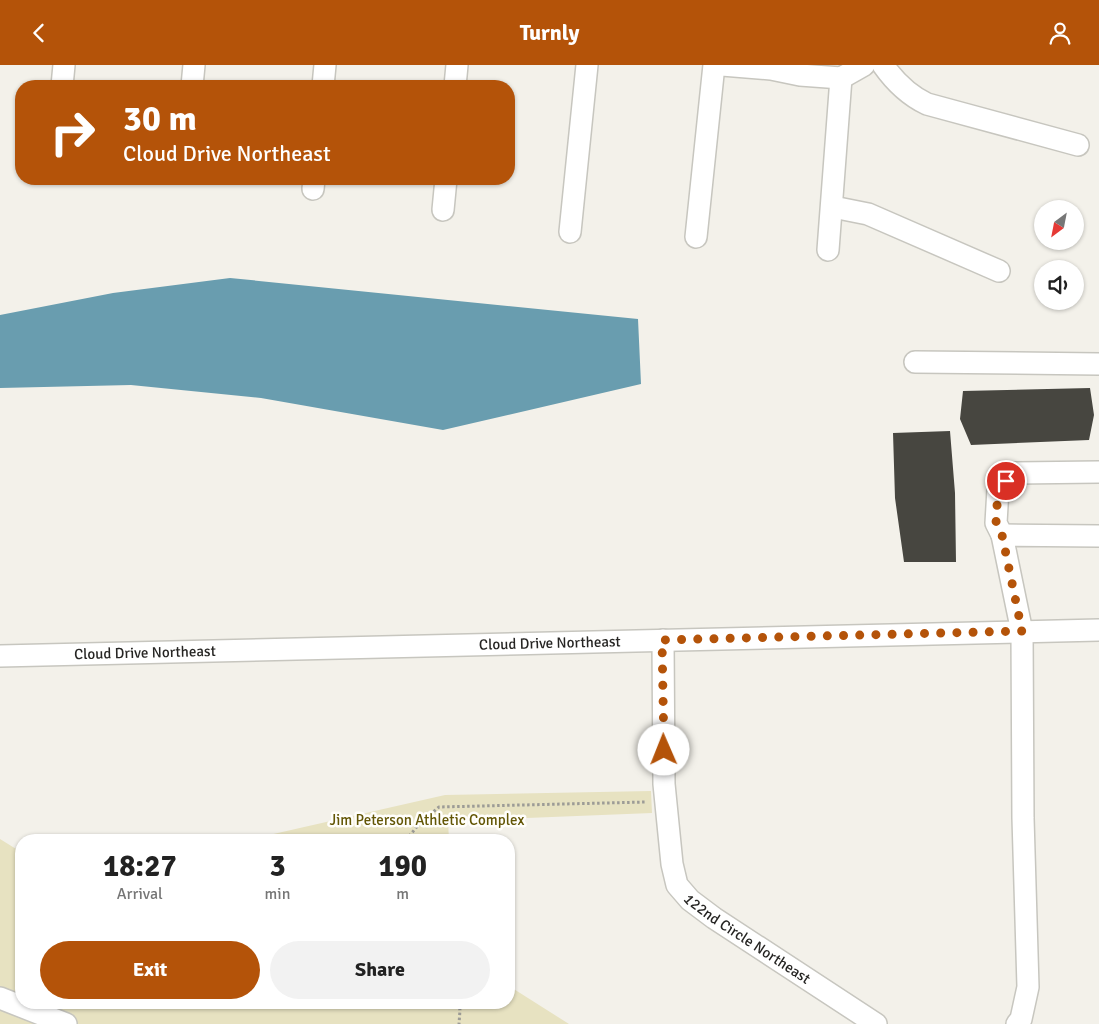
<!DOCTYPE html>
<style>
body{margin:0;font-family:Signika,sans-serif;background:#f2f2f2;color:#222;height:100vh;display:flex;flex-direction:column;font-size:19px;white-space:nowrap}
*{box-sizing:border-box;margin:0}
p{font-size:16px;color:#767676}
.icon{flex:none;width:28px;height:28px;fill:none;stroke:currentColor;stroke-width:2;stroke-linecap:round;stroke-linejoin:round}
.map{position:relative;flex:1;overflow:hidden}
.panel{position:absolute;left:15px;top:769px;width:500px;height:175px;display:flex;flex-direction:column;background:#fff;border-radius:20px;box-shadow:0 1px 4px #0004}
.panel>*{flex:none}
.guide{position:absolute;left:15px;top:15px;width:500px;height:105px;border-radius:20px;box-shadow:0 1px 4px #0004;background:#b45309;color:#fff;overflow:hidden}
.needle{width:32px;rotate:212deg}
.tools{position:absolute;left:1034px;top:135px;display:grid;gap:10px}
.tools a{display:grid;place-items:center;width:50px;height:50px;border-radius:50%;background:#fff;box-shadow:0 1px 4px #0004;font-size:25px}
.pin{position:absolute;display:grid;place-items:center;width:42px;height:42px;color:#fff;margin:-21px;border:2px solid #fff;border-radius:50%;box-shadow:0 1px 5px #0007}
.me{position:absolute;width:55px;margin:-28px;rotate:359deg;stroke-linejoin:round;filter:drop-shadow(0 0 4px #0008)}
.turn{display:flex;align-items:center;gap:18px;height:105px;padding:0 25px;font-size:22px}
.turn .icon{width:65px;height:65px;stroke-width:2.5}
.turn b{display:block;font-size:35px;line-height:42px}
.eta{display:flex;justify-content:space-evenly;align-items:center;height:85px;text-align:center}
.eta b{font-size:30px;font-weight:700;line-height:35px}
.button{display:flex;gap:10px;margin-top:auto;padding:10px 25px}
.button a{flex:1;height:58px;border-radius:30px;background:#b45309;color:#fff;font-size:20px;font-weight:700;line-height:58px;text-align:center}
.button a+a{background:#f2f2f2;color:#222}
header{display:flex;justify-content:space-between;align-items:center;height:65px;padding:0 25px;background:#b45309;color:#fff;font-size:22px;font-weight:700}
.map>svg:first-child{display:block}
</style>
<header><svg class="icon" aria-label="back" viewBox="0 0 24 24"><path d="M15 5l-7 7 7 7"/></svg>Turnly<svg class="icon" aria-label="person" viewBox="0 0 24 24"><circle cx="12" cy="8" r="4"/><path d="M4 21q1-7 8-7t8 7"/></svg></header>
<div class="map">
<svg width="1099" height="959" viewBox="0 0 1099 959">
<rect width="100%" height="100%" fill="#f3f1ea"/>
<!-- green -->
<path fill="#e7e2c1" d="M651,726L652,748L448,756L449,775H266L269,770L445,730Z
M0,774L21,787V938H509V921L569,959H0Z"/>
<!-- water -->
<path fill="#699daf" d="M230,213L638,254L641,319L443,365L261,333L131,320L0,323V250L113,228Z"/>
<!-- building -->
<path fill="#474640" d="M1090,323L1094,350L1089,375L971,380L960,354L963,326Z
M950,366L955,428L956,497H904L895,433L893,368Z"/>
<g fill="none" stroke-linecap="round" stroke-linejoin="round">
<!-- minor casing -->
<g stroke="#c7c6bf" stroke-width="24">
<g id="minor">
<path d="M722,0L771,4L800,10L841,13L864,0"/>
<path d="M883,0C895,17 908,30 927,39L1078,80"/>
<path d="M62,21L64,0"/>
<path d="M192,21L194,0"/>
<path d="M323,21L325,0"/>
<path d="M455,21L457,0"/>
<path d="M313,124L314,114"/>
<path d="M833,142L868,149L999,206"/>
<path d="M443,145L446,114"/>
<path d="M570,167L587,0"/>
<path d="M696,172L714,0"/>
<path d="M828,185L841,13"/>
<path d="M915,297L1099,299"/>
<path d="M1002,470L996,458L998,424L1013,408L1099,407"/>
<path id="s1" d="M663,575L664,719L672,799L677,820L690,835L714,853L876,959"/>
<path id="s2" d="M0,591L1099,565"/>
<path d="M0,933L66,959"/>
<path d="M1017,959L1021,954L1028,922L1023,753L1022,567L1002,470L1099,471"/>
</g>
</g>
<!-- path -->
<path stroke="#9c9b96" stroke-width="3" stroke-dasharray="2.5 2.5" stroke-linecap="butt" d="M406,775L420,758L439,742L647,737
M458,938L460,945L459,959"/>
<!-- minor -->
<use href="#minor" stroke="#fff" stroke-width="21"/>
</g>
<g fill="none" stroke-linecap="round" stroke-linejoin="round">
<!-- route -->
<path stroke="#b45309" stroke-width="9" stroke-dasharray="0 16.2" d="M664,685L662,575L1022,566L1002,470L996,458L998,424L1006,416"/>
</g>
<g text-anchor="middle" stroke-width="5" stroke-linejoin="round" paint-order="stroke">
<!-- street labels -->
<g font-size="15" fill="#262523" stroke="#fffefb">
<text dy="5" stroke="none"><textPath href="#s2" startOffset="550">Cloud Drive Northeast</textPath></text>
<text dy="5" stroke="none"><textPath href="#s2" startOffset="145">Cloud Drive Northeast</textPath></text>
<text dy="5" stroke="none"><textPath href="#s1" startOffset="335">122nd Circle Northeast</textPath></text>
</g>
<!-- park labels -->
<g font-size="15" fill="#635606" stroke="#fffefb">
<text x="427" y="760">Jim Peterson Athletic Complex</text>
</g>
</g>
</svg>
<div class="tools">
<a><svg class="needle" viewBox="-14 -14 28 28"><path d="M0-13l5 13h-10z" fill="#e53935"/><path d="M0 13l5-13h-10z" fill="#767676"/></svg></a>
<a><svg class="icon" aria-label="sound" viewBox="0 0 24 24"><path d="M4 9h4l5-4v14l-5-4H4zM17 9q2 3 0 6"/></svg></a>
</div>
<div class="pin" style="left:1006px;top:416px;background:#d93025"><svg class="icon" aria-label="arrive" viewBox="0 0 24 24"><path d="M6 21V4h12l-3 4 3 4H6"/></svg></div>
<svg class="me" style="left:664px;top:685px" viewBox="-20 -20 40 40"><circle r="19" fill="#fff"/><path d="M0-13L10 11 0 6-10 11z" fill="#b45309"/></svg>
<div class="guide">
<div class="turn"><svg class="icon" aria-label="right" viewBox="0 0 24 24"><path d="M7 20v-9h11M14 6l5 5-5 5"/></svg><div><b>30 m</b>Cloud Drive Northeast</div></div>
</div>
<section class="panel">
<div class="eta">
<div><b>18:27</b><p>Arrival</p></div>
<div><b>3</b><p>min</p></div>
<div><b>190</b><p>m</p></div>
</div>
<div class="button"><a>Exit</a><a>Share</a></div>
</section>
</div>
